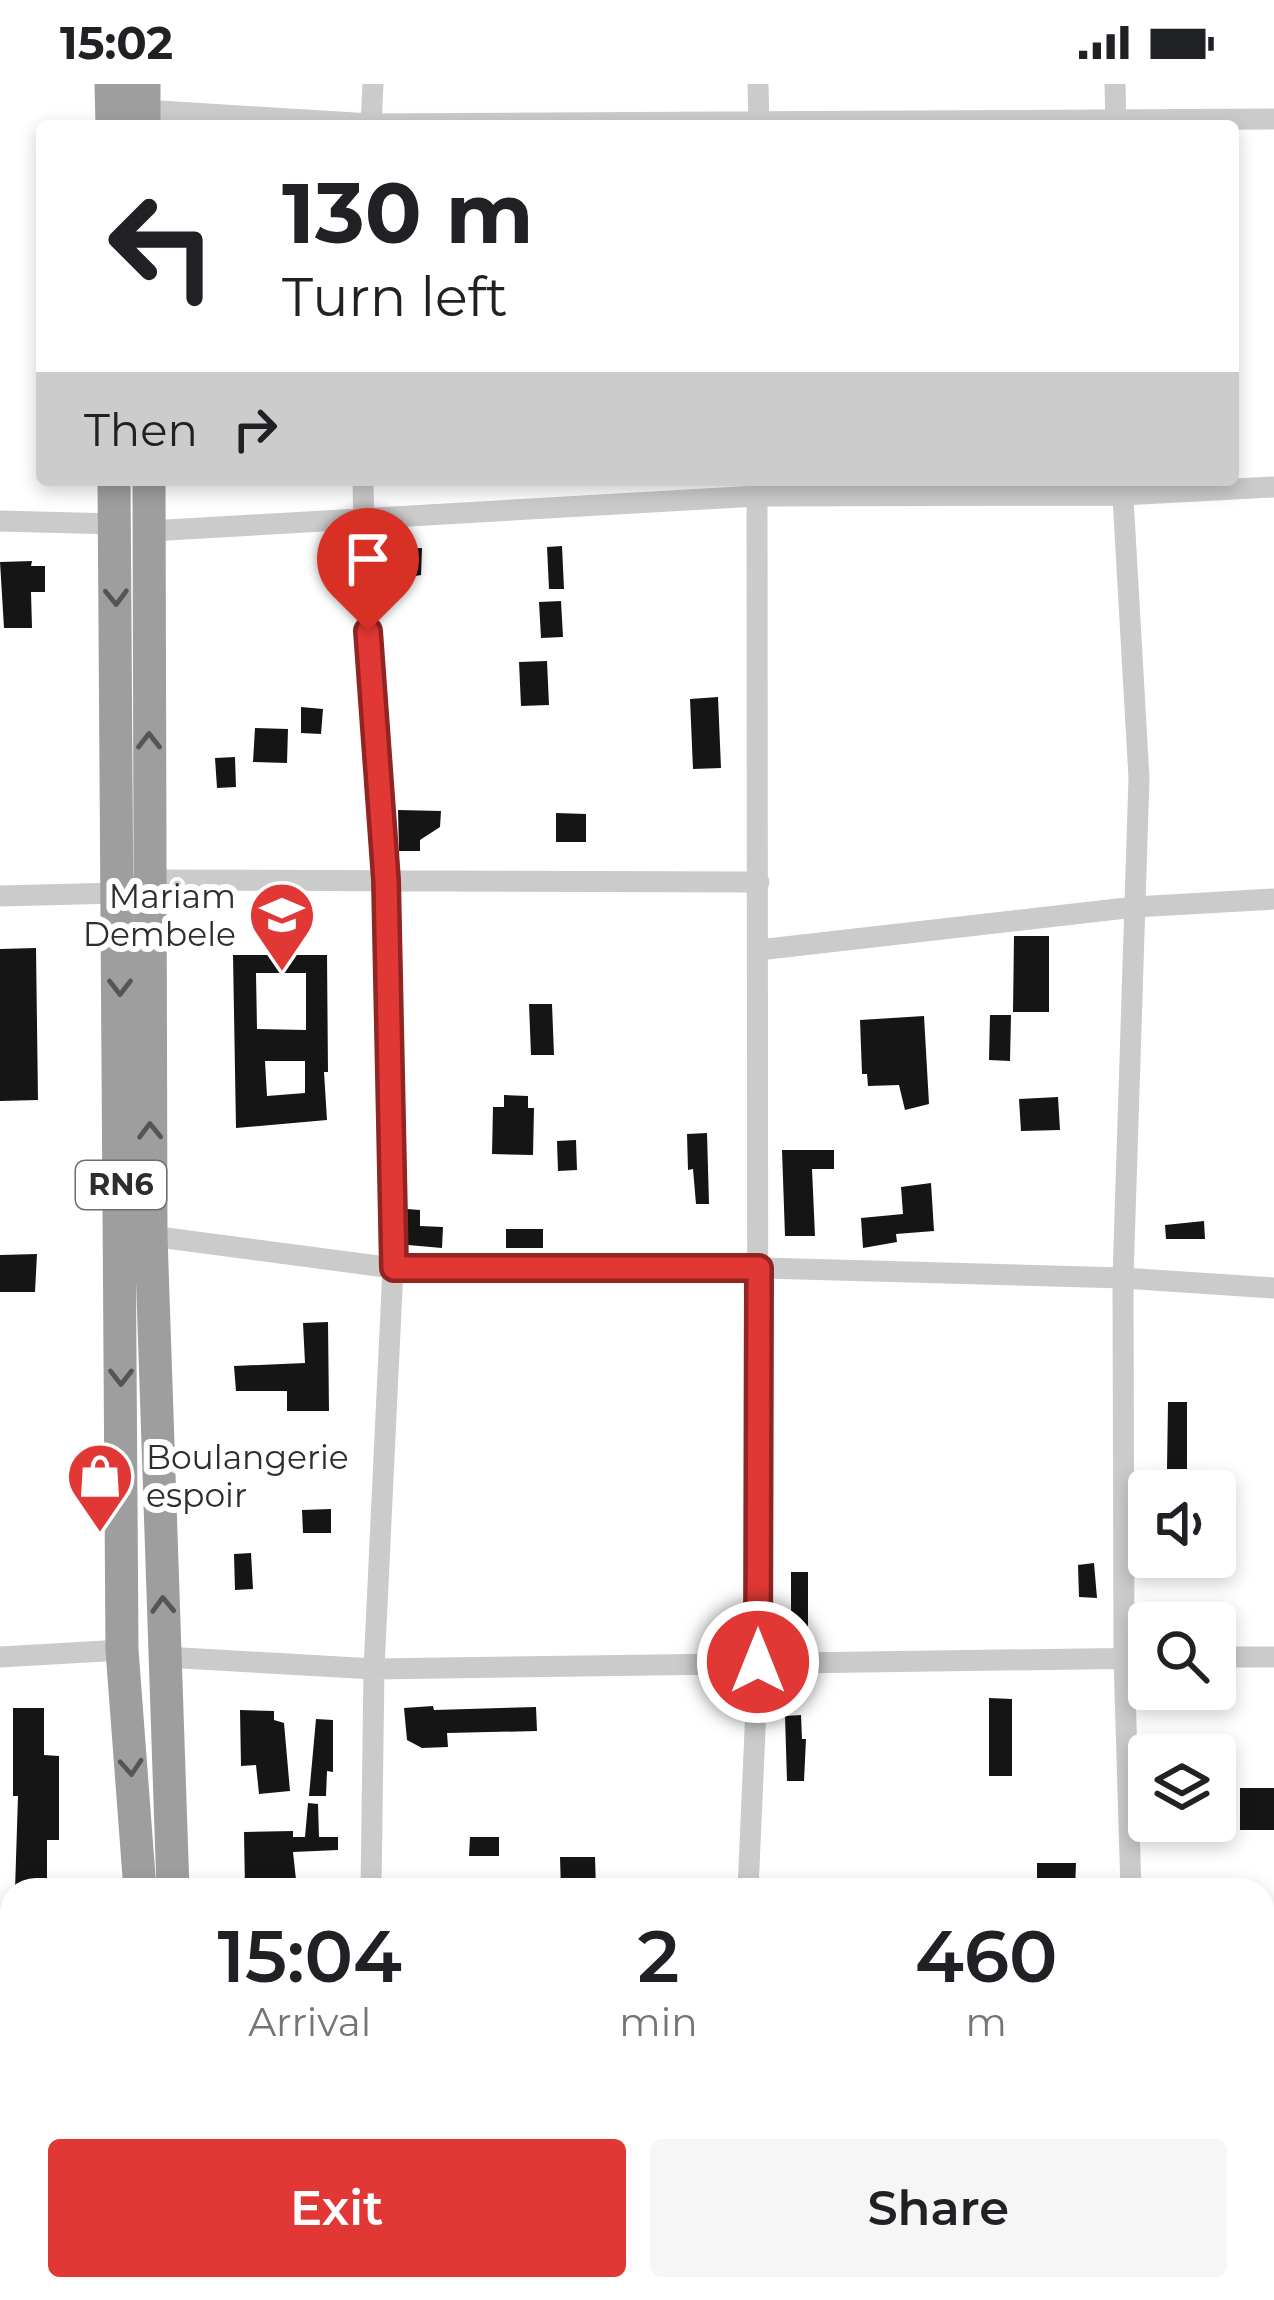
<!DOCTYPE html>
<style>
body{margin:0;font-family:Montserrat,sans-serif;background:#f6f6f6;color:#202124;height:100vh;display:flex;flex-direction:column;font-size:45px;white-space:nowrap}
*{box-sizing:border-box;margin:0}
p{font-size:39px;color:#757577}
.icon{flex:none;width:66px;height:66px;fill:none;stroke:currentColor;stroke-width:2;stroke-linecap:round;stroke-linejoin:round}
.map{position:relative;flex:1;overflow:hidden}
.details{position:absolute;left:0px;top:1794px;width:1275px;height:423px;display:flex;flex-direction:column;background:#fff;border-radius:36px 36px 0 0;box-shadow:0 6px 18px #0003}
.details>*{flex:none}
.top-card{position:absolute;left:36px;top:36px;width:1203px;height:366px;border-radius:12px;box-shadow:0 6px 18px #0003;background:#fff;color:#202124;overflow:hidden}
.buttons{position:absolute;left:1128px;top:1386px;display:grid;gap:24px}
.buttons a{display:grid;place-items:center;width:108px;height:108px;border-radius:12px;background:#fff;box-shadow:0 6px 18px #0003;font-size:60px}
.pin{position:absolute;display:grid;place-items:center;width:102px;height:102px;color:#fff;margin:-123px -51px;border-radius:50% 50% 50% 0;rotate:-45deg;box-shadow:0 0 12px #0007}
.pin .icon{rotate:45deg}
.me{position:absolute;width:132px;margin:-66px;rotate:0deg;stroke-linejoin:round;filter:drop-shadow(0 0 9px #0008)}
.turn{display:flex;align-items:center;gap:42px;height:252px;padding:0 48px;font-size:54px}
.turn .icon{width:156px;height:156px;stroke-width:2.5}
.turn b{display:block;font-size:84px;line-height:102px}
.then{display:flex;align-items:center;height:114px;padding:0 48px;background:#0003;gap:24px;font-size:45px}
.eta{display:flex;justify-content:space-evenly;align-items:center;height:204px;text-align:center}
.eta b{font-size:72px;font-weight:600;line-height:84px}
.action{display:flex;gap:24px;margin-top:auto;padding:24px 48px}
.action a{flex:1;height:138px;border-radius:12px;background:#e13835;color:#fff;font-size:48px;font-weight:600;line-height:138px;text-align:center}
.action a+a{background:#f6f6f6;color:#202124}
.status{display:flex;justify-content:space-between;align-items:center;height:84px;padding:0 60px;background:#fff;direction:ltr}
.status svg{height:33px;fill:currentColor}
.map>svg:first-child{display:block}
</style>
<div class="status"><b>15:02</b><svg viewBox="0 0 49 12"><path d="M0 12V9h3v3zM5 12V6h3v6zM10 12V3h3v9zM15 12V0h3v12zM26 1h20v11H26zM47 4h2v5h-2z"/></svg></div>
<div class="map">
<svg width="1274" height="2216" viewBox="0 0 1274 2216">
<rect width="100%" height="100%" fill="#fff"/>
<!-- building -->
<path fill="#151515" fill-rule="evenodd" d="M562,462L564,505H549L547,463Z
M422,464L421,491L404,494L402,465Z
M32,477L31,482H45V508H31L32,544H4L0,478Z
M561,517L563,553L541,554L539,518Z
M547,577L549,621L521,622L519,578Z
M718,613L721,684L693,685L690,615Z
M301,623L323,625L321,650L301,649Z
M255,644L288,645L287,679L253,678Z
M235,673L236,703L217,704L215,674Z
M398,726L441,727L440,743L420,756V767H399Z
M556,729L586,730V758H556Z
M1014,852H1049V928H1013Z
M36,864L38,1016L0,1017V865Z
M233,871H327L328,988H324L327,1036L236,1044ZM256,889H306V946L257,945ZM265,977H305V1009L267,1012Z
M529,920H552L554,971H531Z
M990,931H1011L1010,977L989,976Z
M924,932L929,1020L905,1026L899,1001L868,1002L867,990H862L860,936Z
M504,1011L528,1012V1024H534L533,1071L492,1070L493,1023H504Z
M1058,1013L1060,1046L1021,1047L1019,1015Z
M707,1049L709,1120H696L693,1085L688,1086L687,1050Z
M576,1056L577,1086L558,1087L557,1057Z
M782,1066H834V1085H812L815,1152H785Z
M931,1099L934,1147L896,1150L897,1158L863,1164L861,1134L903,1130L901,1103Z
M407,1125L420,1126V1142L443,1143L442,1164L408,1161Z
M1204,1137L1205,1155H1166L1165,1141Z
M506,1145H543V1164H506Z
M37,1170L35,1208H0V1171Z
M328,1238L329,1327H287V1307H236L234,1282L305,1279L303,1239Z
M1168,1318H1187V1385H1167Z
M331,1425V1449H303L302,1426Z
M251,1469L253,1505L235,1506L234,1470Z
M1094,1479L1097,1514L1079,1513L1078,1481Z
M791,1488H808V1542H791Z
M989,1614L1012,1615V1692H989Z
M433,1622L434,1626L536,1623L537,1647L447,1649L448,1663L422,1664L407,1656L404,1624Z
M13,1624H44V1671L59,1672V1756H47V1798H42V1806H15L18,1712H13Z
M240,1626L274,1627V1636L284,1639L290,1707L259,1710L256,1681L241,1682Z
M801,1631L802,1655H806L804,1697H787L785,1632Z
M316,1635L333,1636V1688L327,1687L326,1712H309Z
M1240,1704H1274V1746H1240Z
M308,1719L318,1720L319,1753H338V1766L293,1768L297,1805H245L244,1748L293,1747V1753H305Z
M470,1753H499V1772H469Z
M560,1773H595L596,1806H561Z
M1037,1779H1076L1075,1806H1037Z"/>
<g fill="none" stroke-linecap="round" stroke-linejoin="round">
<!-- minor -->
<path stroke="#cbcbcb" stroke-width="21" d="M758,0L759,42
M1115,0L1116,42
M144,26L371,40L1274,35
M371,42L373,0
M363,396L365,505L386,796L393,1184L374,1585L371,1806
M1122,396L1139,694L1123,1194L1124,1574L1131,1806
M0,437L115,440
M150,447L757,412L1122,411L1274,403
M0,812L119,809L148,796L759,798
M759,866L1135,823L1274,815
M151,1152L393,1184H759L1123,1194L1274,1204
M0,1573L122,1566
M165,1573L374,1585L1149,1574
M1215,1573H1274
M748,1806L758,1578L757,396
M0,1843L12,1841
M1263,1953L1274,1952
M377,2205L378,2216
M759,2205L760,2216
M1145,2205V2216
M473,2216L483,2205"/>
<!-- trunk -->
<path stroke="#9e9e9e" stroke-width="33" d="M111,0L112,42
M144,0V42
M114,396L122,1566L140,1806
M149,396L151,1152L173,1806
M157,2205V2216
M199,2205L200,2216"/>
</g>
<!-- one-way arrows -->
<defs><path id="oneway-chevron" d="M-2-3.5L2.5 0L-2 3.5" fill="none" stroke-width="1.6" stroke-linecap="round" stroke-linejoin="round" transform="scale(3)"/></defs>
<g stroke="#555">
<use href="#oneway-chevron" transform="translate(116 513) rotate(89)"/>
<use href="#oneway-chevron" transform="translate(149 657) rotate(-90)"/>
<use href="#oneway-chevron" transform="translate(120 903) rotate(90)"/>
<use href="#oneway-chevron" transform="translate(150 1047) rotate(-91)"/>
<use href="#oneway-chevron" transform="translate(121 1293) rotate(90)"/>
<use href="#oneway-chevron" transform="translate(163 1521) rotate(-92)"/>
<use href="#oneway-chevron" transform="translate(131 1683) rotate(86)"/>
</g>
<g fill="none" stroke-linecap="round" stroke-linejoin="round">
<!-- route casing -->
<g stroke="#922422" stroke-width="30">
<path id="route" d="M368,547L386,796L394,1184H759L758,1578"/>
</g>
<!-- route -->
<use href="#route" stroke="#e13835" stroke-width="21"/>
</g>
<!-- icons -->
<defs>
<g id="school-pin" transform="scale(3.45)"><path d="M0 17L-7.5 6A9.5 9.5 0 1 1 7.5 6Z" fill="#e13835" stroke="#fff"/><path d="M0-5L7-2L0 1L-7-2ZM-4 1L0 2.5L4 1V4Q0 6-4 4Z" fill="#fff"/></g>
<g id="shop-pin" transform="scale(3.45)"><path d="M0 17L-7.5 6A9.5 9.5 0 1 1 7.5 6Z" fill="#e13835" stroke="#fff"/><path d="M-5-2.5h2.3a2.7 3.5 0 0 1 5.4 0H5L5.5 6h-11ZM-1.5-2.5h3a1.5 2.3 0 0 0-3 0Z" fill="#fff"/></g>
</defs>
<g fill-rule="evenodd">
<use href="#school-pin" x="282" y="831"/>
<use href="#shop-pin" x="100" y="1392"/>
</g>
<g text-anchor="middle" stroke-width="12" stroke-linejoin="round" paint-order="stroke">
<!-- shield labels -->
<rect fill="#fff" stroke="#6d6d6d" stroke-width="3" x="76" y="1077" width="90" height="48" rx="9"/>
<g font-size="30" font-weight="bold" fill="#2e2e2e">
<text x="121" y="1111">RN6</text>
</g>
<!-- poi labels -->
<g font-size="33" fill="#2e2e2e" stroke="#fff" text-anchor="end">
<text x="236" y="824">Mariam<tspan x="236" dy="38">Dembele</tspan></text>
<text x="146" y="1385" text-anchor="start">Boulangerie<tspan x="146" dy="38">espoir</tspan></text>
</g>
</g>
</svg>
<div class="buttons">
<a><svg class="icon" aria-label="sound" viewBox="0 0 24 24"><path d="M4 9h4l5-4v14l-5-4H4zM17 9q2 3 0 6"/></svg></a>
<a><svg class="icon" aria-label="search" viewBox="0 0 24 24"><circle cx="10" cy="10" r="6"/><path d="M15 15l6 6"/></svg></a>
<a><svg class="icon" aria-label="layers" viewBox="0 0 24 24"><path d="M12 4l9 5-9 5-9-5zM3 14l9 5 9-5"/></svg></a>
</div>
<div class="pin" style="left:368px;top:547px;background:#d93025"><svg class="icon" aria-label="arrive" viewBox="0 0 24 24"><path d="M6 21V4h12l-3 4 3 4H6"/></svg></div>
<svg class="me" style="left:758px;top:1578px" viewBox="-20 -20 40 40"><circle r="17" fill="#e13835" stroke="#fff" stroke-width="3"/><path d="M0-11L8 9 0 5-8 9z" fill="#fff"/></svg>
<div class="top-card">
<div class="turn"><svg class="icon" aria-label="left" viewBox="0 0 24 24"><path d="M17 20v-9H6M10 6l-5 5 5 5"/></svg><div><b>130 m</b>Turn left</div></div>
<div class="then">Then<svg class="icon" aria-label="right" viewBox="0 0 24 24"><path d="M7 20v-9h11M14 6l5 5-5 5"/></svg></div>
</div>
<section class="details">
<div class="eta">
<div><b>15:04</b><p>Arrival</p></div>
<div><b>2</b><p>min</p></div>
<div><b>460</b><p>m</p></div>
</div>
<div class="action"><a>Exit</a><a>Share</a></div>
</section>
</div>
